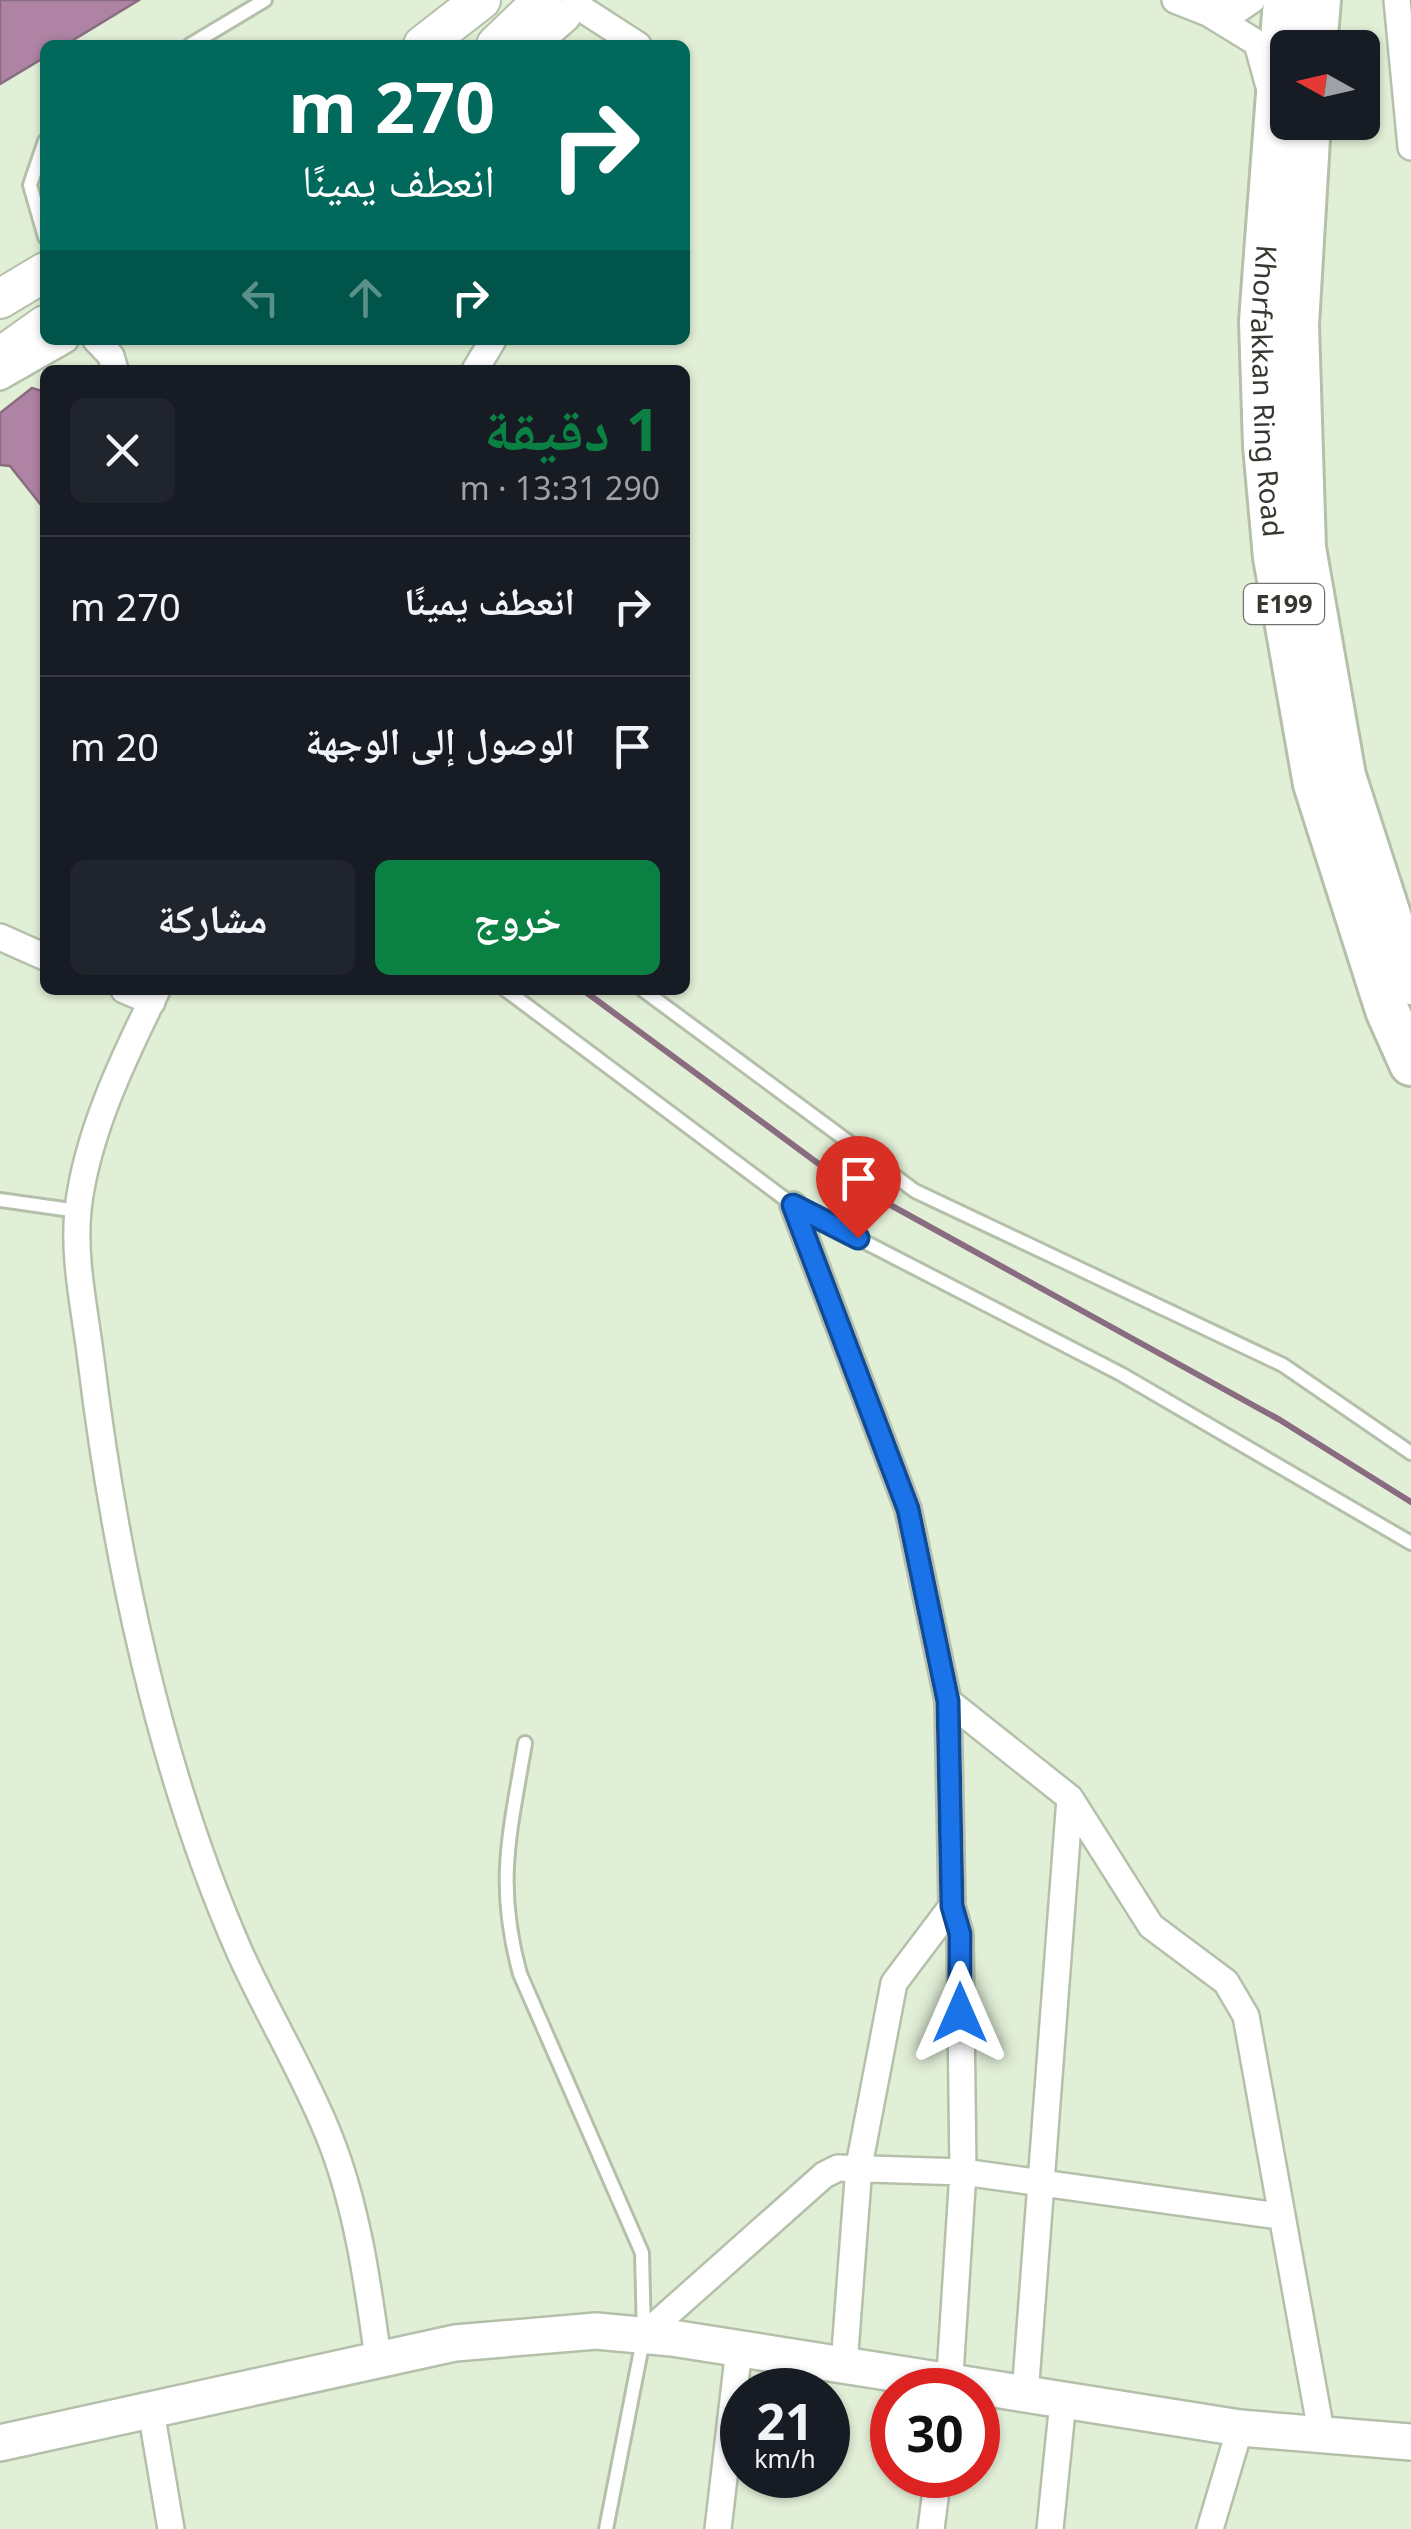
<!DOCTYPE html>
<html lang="ar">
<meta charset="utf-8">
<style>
body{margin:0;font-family:"Noto Sans","Noto Naskh Arabic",sans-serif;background:#20242c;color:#f1f3f6;direction:rtl;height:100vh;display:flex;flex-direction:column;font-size:38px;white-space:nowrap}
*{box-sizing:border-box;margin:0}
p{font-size:32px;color:#9ea1a6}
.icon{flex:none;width:55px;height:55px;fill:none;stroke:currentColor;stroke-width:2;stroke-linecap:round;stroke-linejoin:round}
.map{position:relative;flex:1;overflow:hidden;direction:ltr}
.details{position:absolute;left:40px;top:365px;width:650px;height:630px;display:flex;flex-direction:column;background:#171b24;border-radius:15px;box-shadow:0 2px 8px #0004;direction:rtl}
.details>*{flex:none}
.hud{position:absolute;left:40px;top:40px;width:650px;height:305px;border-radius:15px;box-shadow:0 2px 8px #0004;direction:rtl;background:#00695c;color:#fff;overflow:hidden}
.needle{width:65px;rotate:278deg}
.buttons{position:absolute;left:1270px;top:30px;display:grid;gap:20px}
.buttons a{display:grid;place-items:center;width:110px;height:110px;border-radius:15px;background:#171b24;box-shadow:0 2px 8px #0004;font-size:50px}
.speed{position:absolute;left:720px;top:2368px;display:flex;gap:20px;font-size:50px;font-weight:700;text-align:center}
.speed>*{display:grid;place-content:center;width:130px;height:130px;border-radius:50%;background:#171b24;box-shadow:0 2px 8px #0004;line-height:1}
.speed small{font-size:25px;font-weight:400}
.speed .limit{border:15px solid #d22;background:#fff;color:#111}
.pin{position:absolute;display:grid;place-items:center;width:85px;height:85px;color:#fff;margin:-102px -42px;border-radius:50% 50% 50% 0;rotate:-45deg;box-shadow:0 0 10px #0007}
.pin .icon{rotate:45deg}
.me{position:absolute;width:110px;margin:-55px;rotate:0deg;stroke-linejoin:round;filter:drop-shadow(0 0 8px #0008)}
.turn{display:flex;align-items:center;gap:35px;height:210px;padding:0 30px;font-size:45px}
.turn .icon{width:130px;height:130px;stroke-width:2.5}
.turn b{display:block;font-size:70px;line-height:85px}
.lanes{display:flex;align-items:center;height:95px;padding:0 30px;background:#0003;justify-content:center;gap:50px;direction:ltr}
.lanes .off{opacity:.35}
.round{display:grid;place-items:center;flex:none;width:105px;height:105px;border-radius:15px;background:#20242c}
.overview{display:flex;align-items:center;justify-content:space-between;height:170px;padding:0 30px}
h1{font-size:60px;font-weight:700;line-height:75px;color:#0b8043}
.cta{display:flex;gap:20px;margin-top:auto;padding:20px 30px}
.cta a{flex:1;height:115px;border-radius:15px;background:#0b8043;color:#fff;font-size:40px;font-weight:700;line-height:115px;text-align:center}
.cta a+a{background:#20242c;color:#f1f3f6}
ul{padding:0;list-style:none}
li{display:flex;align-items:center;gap:30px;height:140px;padding:0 30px;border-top:2px solid #363941}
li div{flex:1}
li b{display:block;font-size:38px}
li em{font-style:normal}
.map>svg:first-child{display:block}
</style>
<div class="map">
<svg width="1411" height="2529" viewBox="0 0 1411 2529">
<rect width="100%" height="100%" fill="#e2efd7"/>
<!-- water -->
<path fill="#af83a3" stroke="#8a6c80" stroke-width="2.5" d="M0,0H139L65,45H45V57L0,84Z
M32,388L45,392V510L10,466L0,465V413Z"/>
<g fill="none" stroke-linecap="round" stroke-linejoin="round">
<!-- stream -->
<path stroke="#8a6c80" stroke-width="6" d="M583,990L827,1170L1280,1420L1411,1502"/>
<!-- lane casing -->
<g stroke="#b4c0aa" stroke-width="18">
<path id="lane" d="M190,45L265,0
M45,141L30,185L45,237
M506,990L793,1205L1121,1374L1411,1543
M643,990L915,1191L1283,1365L1411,1453
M0,1200L78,1211
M525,1743C510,1833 495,1883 520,1974L642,2253L644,2335L606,2529"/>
</g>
<!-- street casing -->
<g stroke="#b4c0aa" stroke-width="30">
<path id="street" d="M1175,0L1208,13
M1252,0L1239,9L1208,13L1257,43L1268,83
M1397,0L1411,147
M576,5L638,45
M536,45L567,18L577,0
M96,340L111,356L115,370
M475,370L493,340
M0,377L65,340
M0,937L45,957
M124,990L152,1002
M157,990C124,1057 86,1135 78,1210C73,1260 85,1310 91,1360C115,1556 160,1772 240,1953C268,2015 304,2073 329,2136C357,2205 368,2285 378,2358
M793,1205L908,1509L948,1701
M644,2335L824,2175L838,2168L963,2172L1279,2216
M844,2365L859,2166L894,1983L952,1906
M949,2390L963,2172L960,1934L952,1906L948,1701L1070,1798L1151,1926L1226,1982L1246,2016L1322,2437
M1025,2395L1070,1798
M151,2411L171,2529
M718,2529L739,2349
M931,2529L938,2475
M1050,2529L1063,2401
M1210,2529L1240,2428"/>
</g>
<!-- secondary casing -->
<g stroke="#b4c0aa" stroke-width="40">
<path id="secondary" d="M0,2443L455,2343L596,2331L672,2338L1240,2428L1411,2442"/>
</g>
<!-- primary casing -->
<g stroke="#b4c0aa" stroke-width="42">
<path id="primary" d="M423,45L481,0
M496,45L543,0
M0,299L45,272
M0,357L45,325"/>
</g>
<!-- highway casing -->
<g stroke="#b4c0aa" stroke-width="48">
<g id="highway">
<path id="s1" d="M1285,0L1261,321L1265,446L1275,557L1315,784L1387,1010L1411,1064"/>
<path d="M1315,48L1319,0"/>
<path d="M1309,122L1297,325L1304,548L1344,776L1411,983"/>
</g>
</g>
<!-- lane -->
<use href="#lane" stroke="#fff" stroke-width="12"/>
<!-- street -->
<use href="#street" stroke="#fff" stroke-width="25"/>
<!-- secondary -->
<use href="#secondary" stroke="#fff" stroke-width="35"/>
<!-- primary -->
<use href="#primary" stroke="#fff" stroke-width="38"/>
<!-- highway -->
<use href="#highway" stroke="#fff" stroke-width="42"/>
</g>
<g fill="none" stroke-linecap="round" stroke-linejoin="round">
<!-- route casing -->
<g stroke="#114b97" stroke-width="25">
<path id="route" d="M858,1238L793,1205L908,1509L948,1701L952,1906L960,1934V2013"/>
</g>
<!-- route -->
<use href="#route" stroke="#1a73e8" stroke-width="18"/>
</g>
<g text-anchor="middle" stroke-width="10" stroke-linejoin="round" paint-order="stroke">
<!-- shield labels -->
<rect fill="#fff" stroke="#71746d" stroke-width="2.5" x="1244" y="584" width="80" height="40" rx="8"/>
<g font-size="25" font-weight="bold" fill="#34382f">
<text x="1284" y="613">E199</text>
</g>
<!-- street labels -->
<g font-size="28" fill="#34382f" stroke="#fff">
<text dy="10" stroke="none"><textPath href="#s1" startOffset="392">Khorfakkan Ring Road</textPath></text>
</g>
</g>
</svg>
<div class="buttons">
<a><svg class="needle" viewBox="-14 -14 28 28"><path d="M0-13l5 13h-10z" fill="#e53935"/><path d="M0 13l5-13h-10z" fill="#9ea1a6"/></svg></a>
</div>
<div class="speed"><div>21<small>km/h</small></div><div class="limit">30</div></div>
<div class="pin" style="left:858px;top:1238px;background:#d93025"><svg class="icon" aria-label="arrive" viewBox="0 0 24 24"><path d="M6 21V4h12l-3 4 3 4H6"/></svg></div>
<svg class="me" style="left:960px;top:2013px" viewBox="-20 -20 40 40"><path d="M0-17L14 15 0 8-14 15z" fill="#1a73e8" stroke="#fff" stroke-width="4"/></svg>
<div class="hud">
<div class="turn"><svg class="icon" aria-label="right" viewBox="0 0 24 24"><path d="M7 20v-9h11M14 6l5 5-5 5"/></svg><div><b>270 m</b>انعطف يمينًا</div></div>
<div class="lanes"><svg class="icon off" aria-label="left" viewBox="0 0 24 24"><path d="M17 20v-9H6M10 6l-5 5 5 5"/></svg><svg class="icon off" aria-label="ahead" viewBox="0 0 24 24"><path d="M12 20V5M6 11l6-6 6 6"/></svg><svg class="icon" aria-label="right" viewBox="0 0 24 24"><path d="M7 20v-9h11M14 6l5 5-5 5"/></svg></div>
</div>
<section class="details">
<div class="overview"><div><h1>1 دقيقة</h1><p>290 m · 13:31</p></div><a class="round"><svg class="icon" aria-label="close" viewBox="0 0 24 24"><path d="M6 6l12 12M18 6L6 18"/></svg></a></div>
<ul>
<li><svg class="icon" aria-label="right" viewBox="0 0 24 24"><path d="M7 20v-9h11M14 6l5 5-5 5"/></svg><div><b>انعطف يمينًا</b></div><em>270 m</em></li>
<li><svg class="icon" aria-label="arrive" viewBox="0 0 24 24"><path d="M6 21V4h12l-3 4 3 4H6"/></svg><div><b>الوصول إلى الوجهة</b></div><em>20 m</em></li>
</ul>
<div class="cta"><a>خروج</a><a>مشاركة</a></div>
</section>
</div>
